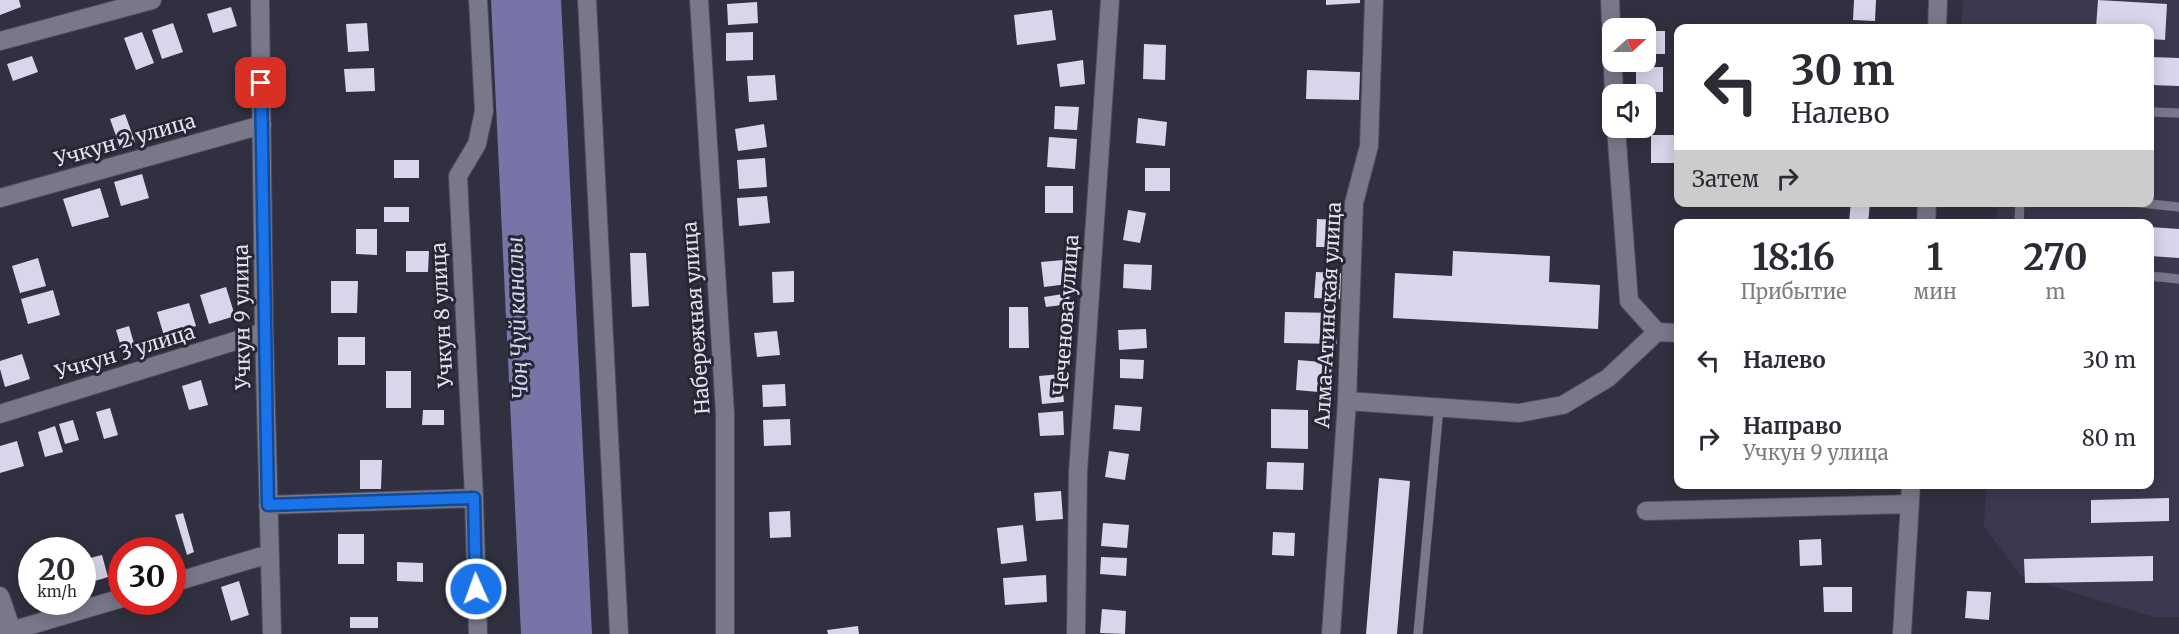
<!DOCTYPE html>
<html lang="ru">
<meta charset="utf-8">
<style>
body{margin:0;font-family:Merriweather,serif;background:#f2f2f3;color:#2b2b33;height:100vh;display:flex;flex-direction:column;font-size:22px;white-space:nowrap}
*{box-sizing:border-box;margin:0}
p{font-size:20px;color:#7c7c81}
.icon{flex:none;width:33px;height:33px;fill:none;stroke:currentColor;stroke-width:2;stroke-linecap:round;stroke-linejoin:round}
.map{position:relative;flex:1;overflow:hidden}
.panel{position:absolute;left:1674px;top:219px;width:480px;height:270px;display:flex;flex-direction:column;background:#fff;border-radius:12px;box-shadow:0 3px 15px #0003}
.panel>*{flex:none}
.hud{position:absolute;left:1674px;top:24px;width:480px;height:183px;border-radius:12px;box-shadow:0 3px 15px #0003;background:#fff;color:#2b2b33;overflow:hidden}
.needle{width:39px;rotate:69deg}
.buttons{position:absolute;left:1602px;top:18px;display:grid;gap:12px}
.buttons a{display:grid;place-items:center;width:54px;height:54px;border-radius:12px;background:#fff;box-shadow:0 3px 15px #0003;font-size:30px}
.speed{position:absolute;left:18px;top:537px;display:flex;gap:12px;font-size:30px;font-weight:700;text-align:center}
.speed>*{display:grid;place-content:center;width:78px;height:78px;border-radius:50%;background:#fff;box-shadow:0 3px 15px #0003;line-height:1}
.speed small{font-size:15px;font-weight:400}
.speed .limit{border:9px solid #d22;background:#fff;color:#111}
.pin{position:absolute;display:grid;place-items:center;width:51px;height:51px;color:#fff;margin:-26px;border-radius:12px;box-shadow:0 3px 9px #0006}
.me{position:absolute;width:66px;margin:-33px;rotate:358deg;stroke-linejoin:round;filter:drop-shadow(0 0 4px #0008)}
.turn{display:flex;align-items:center;gap:21px;height:126px;padding:0 18px;font-size:27px}
.turn .icon{width:78px;height:78px;stroke-width:2.5}
.turn b{display:block;font-size:42px;line-height:51px}
.then{display:flex;align-items:center;height:57px;padding:0 18px;background:#0003;gap:12px;font-size:22px}
.eta{display:flex;justify-content:space-evenly;align-items:center;height:102px;text-align:center}
.eta b{font-size:36px;font-weight:700;line-height:42px}
ul{padding:0;list-style:none}
li{display:flex;align-items:center;gap:18px;height:78px;padding:0 18px}
li div{flex:1}
li b{display:block;font-size:22px}
li em{font-style:normal}
.map>svg:first-child{display:block}
</style>
<div class="map">
<svg width="2179" height="634" viewBox="0 0 2179 634">
<rect width="100%" height="100%" fill="#313040"/>
<!-- built -->
<path fill="#3a394f" d="M1963,0H2179V617H2154L2022,577L1984,526L1986,485L2150,484V224L1996,223L1997,203L2150,202V28H1961Z"/>
<!-- water -->
<path fill="#7874a7" d="M491,0H561L592,634H521Z"/>
<!-- building -->
<path fill="#d7d6ea" d="M0,0H19L21,7L0,15Z
M1326,0H1360V3L1326,5Z
M1854,0H1876L1875,21L1853,20Z
M2098,0L2167,4L2165,40L2150,39V28H2096Z
M757,2L758,23L728,25L727,4Z
M231,7L237,26L213,33L207,14Z
M1052,10L1056,40L1017,45L1014,15Z
M173,23L183,52L162,59L152,30Z
M367,23L369,51L348,52L346,24Z
M1646,31H1665V54H1646Z
M142,32L154,63L136,70L124,38Z
M753,32V60L726,61V33Z
M1144,44L1166,45L1165,80L1143,79Z
M32,56L38,72L13,81L7,64Z
M2150,57L2179,58V86L2150,85Z
M1083,60L1085,84L1060,87L1057,64Z
M1636,67H1663V92H1636Z
M374,68L375,91L346,92L344,69Z
M1307,70L1360,72L1359,100L1306,99Z
M775,75L777,100L749,102L747,76Z
M1055,106L1079,107L1077,130L1054,129Z
M125,114L135,142L120,147L110,119Z
M1138,118L1167,122L1165,146L1136,143Z
M764,124L767,147L738,151L735,129Z
M1651,135H1677V163H1651Z
M1049,137L1077,139L1075,169L1047,167Z
M765,158L767,187L739,189L737,160Z
M394,160H419V178H394Z
M1145,168H1170V191H1145Z
M142,174L149,198L121,206L114,182Z
M1045,186H1073V213H1045Z
M100,188L109,217L72,227L63,199Z
M767,196L770,223L739,226L737,198Z
M1851,202H1870L1868,224L1849,222Z
M384,207H409V222H384Z
M1128,210L1146,213L1140,243L1123,240Z
M1317,219L1340,220V247H1316Z
M2046,219L2084,222V224H2046Z
M2150,227L2179,229V258L2150,256Z
M356,229H377V255L356,254Z
M406,251H429L428,272H406Z
M1453,251L1550,256L1549,282L1600,285L1598,329L1393,318L1395,273L1452,276Z
M630,253H646L649,306L632,307Z
M38,258L46,286L20,293L12,266Z
M1074,259L1076,283L1044,287L1041,262Z
M1124,264L1152,265L1151,290L1123,288Z
M794,271V302L773,303L772,272Z
M1316,272L1341,273L1340,299L1314,298Z
M331,281H358L357,313H331Z
M226,287L235,316L209,324L200,295Z
M53,290L60,315L28,324L21,299Z
M1069,293L1070,304L1046,307L1044,297Z
M189,303L196,326L164,336L157,312Z
M1009,307H1028L1029,348H1009Z
M1285,312L1337,313V344L1284,343Z
M129,326L135,347L122,350L116,330Z
M1146,329L1147,348L1119,350L1118,330Z
M777,331L780,355L757,357L754,333Z
M338,337H365V365H338Z
M22,354L30,379L5,387L0,369V361Z
M1120,359L1144,360L1143,379L1120,378Z
M1298,360L1332,363L1330,393L1296,390Z
M386,371H411V408H386Z
M1061,374L1064,402L1042,404L1039,376Z
M201,380L208,405L189,410L182,386Z
M785,384L786,406L763,407L762,385Z
M2150,397H2154L2151,430H2150Z
M1115,405L1142,407L1140,431L1113,429Z
M110,408L118,435L104,439L96,412Z
M1271,409L1308,410V449L1271,448Z
M423,410H444V425H422Z
M1063,411L1064,435L1040,436L1038,413Z
M790,419L791,445L764,446L763,420Z
M73,420L79,440L65,444L59,424Z
M55,426L63,452L45,457L38,432Z
M17,441L24,466L0,473V446Z
M1109,451L1129,454L1125,480L1105,477Z
M360,460H382L381,489H360Z
M1267,462L1304,463L1303,490L1266,489Z
M1379,478L1410,481L1397,634H1366Z
M1061,491L1063,519L1036,521L1034,493Z
M2169,498V521L2091,523V500Z
M790,511L791,537L770,538L769,512Z
M183,513L194,552L187,555L175,515Z
M1103,523L1129,525L1127,548L1101,546Z
M1023,525L1027,561L1001,564L997,528Z
M1273,532L1295,533L1294,556L1272,555Z
M338,534H364V564H338Z
M1821,539L1822,565L1800,566L1799,540Z
M102,555L108,577L82,585V560Z
M2153,556V581L2025,583L2024,559Z
M1101,557L1127,558L1126,576L1100,574Z
M397,562L423,563V582L397,581Z
M1046,575L1047,602L1005,605L1003,578Z
M239,581L249,615L231,621L221,587Z
M1823,587H1852V612H1824Z
M1967,591L1991,592L1989,620L1965,618Z
M1102,609L1126,611L1125,634L1100,633Z
M350,617H378V628H350Z
M858,626L859,634H828L827,630Z"/>
<g fill="none" stroke-linecap="round" stroke-linejoin="round">
<!-- lane casing -->
<g stroke="#4d4c59" stroke-width="10">
<path id="lane" d="M2150,112L2179,113
M2132,202L2179,207
M2019,224L2020,202
M2150,276L2179,279
M1418,634L1439,407"/>
</g>
<!-- street casing -->
<g stroke="#4d4c59" stroke-width="20">
<path id="street" d="M260,0L264,332L272,634
M587,0L619,634
M699,0L725,413V634
M1610,0L1614,94
M1937,28L1938,0
M0,41L152,0
M1616,128L1629,301L1657,332
M0,198L262,125
M1926,224L1927,202
M1347,401L1519,413L1563,405L1608,378L1657,332L1678,333
M0,414L264,332
M268,505L474,498
M1646,511L1910,504
M172,583L269,554
M0,596L13,634
M1,634L122,598
M478,634L474,498L458,176L477,144L484,111L478,0
M1076,634L1078,472L1110,0
M1331,634L1347,401L1354,203L1369,146L1374,0
M1902,634L1911,484"/>
</g>
<!-- lane -->
<use href="#lane" stroke="#79788b" stroke-width="9"/>
<!-- street -->
<use href="#street" stroke="#79788b" stroke-width="18"/>
</g>
<g fill="none" stroke-linecap="round" stroke-linejoin="round">
<!-- route casing -->
<g stroke="#114b97" stroke-width="15">
<path id="route" d="M261,83L268,505L474,498L476,589"/>
</g>
<!-- route -->
<use href="#route" stroke="#1a73e8" stroke-width="10"/>
</g>
<g text-anchor="middle" stroke-width="6" stroke-linejoin="round" paint-order="stroke">
<!-- street labels -->
<g font-size="20" fill="#e2e1ec" stroke="#272635">
<text transform="translate(125 140) rotate(-16)" y="7">Учкун 2 улица</text>
<text transform="translate(442 315) rotate(-93)" y="7">Учкун 8 улица</text>
<text transform="translate(1066 315) rotate(-86)" y="7">Чеченова улица</text>
<text transform="translate(1328 315) rotate(-87)" y="7">Алма-Атинская улица</text>
<text transform="translate(242 317) rotate(-91)" y="7">Учкун 9 улица</text>
<text transform="translate(696 318) rotate(-94)" y="7">Набережная улица</text>
<text transform="translate(125 352) rotate(-17)" y="7">Учкун 3 улица</text>
</g>
<!-- water labels -->
<g font-size="21" font-style="italic" fill="#d4d3f2" stroke="#272635">
<text transform="translate(518 318) rotate(-92)" y="7">Чоң Чүй каналы</text>
</g>
</g>
</svg>
<div class="buttons">
<a><svg class="needle" viewBox="-14 -14 28 28"><path d="M0-13l5 13h-10z" fill="#e53935"/><path d="M0 13l5-13h-10z" fill="#7c7c81"/></svg></a>
<a><svg class="icon" aria-label="sound" viewBox="0 0 24 24"><path d="M4 9h4l5-4v14l-5-4H4zM17 9q2 3 0 6"/></svg></a>
</div>
<div class="speed"><div>20<small>km/h</small></div><div class="limit">30</div></div>
<div class="pin" style="left:261px;top:83px;background:#d93025"><svg class="icon" aria-label="arrive" viewBox="0 0 24 24"><path d="M6 21V4h12l-3 4 3 4H6"/></svg></div>
<svg class="me" style="left:476px;top:589px" viewBox="-20 -20 40 40"><circle r="17" fill="#1a73e8" stroke="#fff" stroke-width="3"/><path d="M0-11L8 9 0 5-8 9z" fill="#fff"/></svg>
<div class="hud">
<div class="turn"><svg class="icon" aria-label="left" viewBox="0 0 24 24"><path d="M17 20v-9H6M10 6l-5 5 5 5"/></svg><div><b>30 m</b>Налево</div></div>
<div class="then">Затем<svg class="icon" aria-label="right" viewBox="0 0 24 24"><path d="M7 20v-9h11M14 6l5 5-5 5"/></svg></div>
</div>
<section class="panel">
<div class="eta">
<div><b>18:16</b><p>Прибытие</p></div>
<div><b>1</b><p>мин</p></div>
<div><b>270</b><p>m</p></div>
</div>
<ul>
<li><svg class="icon" aria-label="left" viewBox="0 0 24 24"><path d="M17 20v-9H6M10 6l-5 5 5 5"/></svg><div><b>Налево</b></div><em>30 m</em></li>
<li><svg class="icon" aria-label="right" viewBox="0 0 24 24"><path d="M7 20v-9h11M14 6l5 5-5 5"/></svg><div><b>Направо</b><p>Учкун 9 улица</p></div><em>80 m</em></li>
</ul>
</section>
</div>
